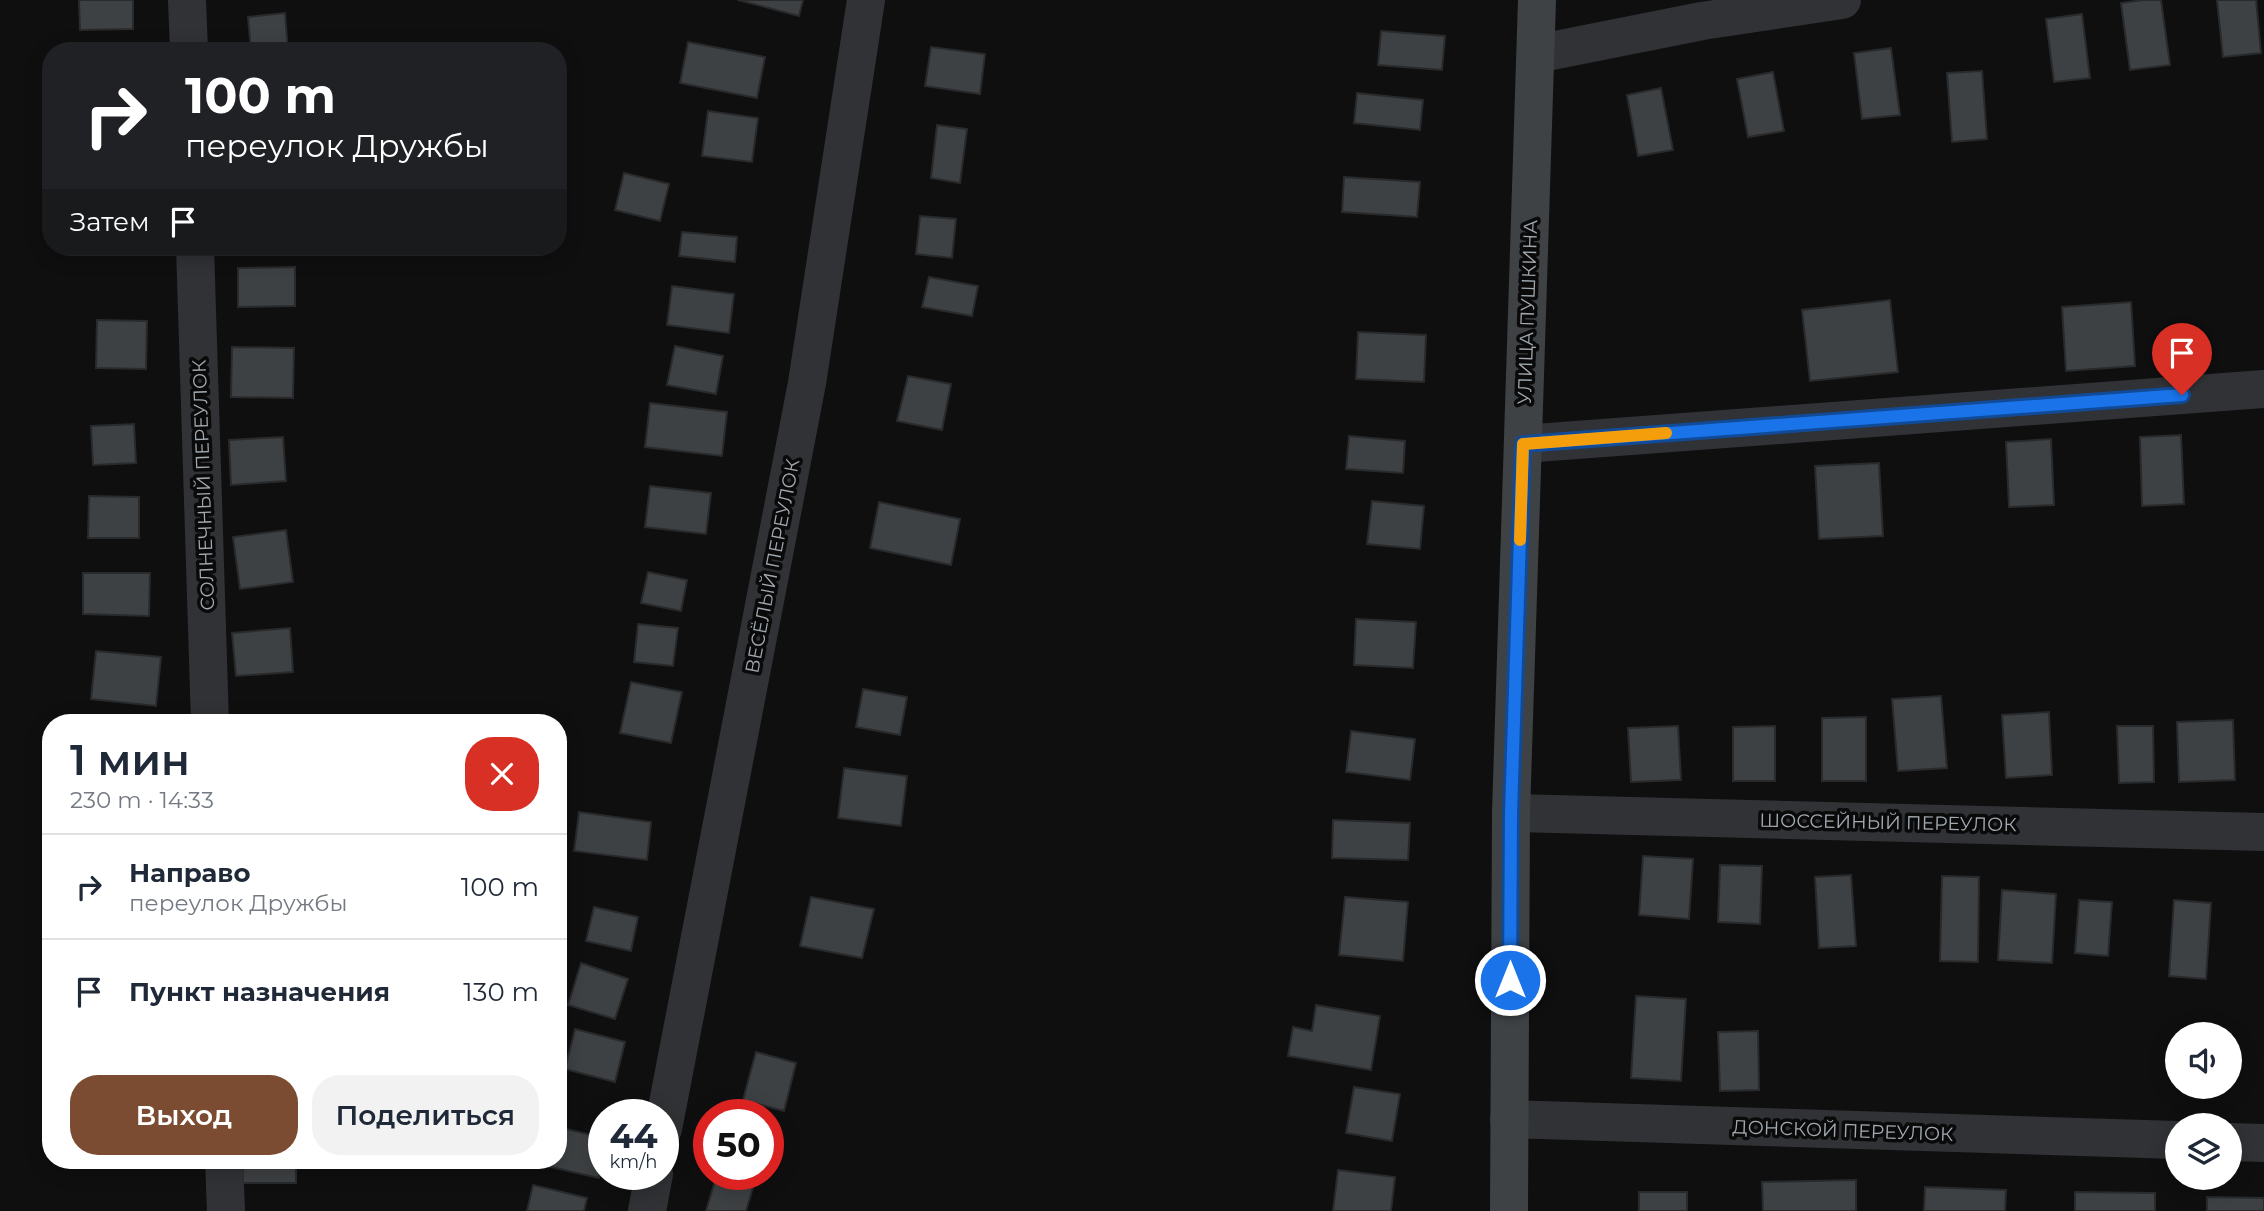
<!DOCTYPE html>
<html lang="ru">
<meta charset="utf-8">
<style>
body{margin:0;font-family:Montserrat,sans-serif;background:#f2f2f3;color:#1f2937;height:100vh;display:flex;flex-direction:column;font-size:26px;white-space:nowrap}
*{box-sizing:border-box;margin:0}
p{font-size:23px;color:#747a83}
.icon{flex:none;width:38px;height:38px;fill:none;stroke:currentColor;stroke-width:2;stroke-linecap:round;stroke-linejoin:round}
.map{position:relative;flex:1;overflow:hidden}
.sheet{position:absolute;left:42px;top:714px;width:525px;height:455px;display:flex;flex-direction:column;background:#fff;border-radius:28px;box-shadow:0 4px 18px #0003}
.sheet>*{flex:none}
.hud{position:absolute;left:42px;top:42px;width:525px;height:214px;border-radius:28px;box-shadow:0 4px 18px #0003;background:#202124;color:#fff;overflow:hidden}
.fabs{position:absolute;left:2165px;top:1022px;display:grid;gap:14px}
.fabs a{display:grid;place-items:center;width:77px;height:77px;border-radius:50%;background:#fff;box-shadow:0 4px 18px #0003;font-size:35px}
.speed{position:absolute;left:588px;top:1099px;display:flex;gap:14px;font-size:35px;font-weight:700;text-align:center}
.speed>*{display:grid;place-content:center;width:91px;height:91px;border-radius:50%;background:#fff;box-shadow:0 4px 18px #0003;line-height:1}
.speed small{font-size:18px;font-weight:400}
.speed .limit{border:10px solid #d22;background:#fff;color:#111}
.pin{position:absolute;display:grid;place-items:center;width:60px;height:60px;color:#fff;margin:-72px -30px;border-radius:50% 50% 50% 0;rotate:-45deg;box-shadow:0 0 7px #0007}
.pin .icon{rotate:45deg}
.me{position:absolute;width:77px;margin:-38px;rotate:0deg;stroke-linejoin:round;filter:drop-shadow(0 0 5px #0008)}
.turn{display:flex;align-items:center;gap:24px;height:147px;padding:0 28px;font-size:32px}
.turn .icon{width:91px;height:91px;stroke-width:2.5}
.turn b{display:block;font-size:49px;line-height:60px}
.then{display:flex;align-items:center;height:66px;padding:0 28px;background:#0003;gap:14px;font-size:26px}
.round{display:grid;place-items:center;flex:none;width:74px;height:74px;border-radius:28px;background:#f2f2f3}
.summary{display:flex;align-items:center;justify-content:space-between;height:119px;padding:0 28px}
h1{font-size:42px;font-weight:600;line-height:52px}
.button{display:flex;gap:14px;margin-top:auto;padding:14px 28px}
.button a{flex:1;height:80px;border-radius:28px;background:#7b4c32;color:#fff;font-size:28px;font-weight:600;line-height:80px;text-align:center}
.button a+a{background:#f2f2f3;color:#1f2937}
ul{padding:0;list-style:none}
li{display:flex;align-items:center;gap:21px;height:105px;padding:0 28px;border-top:2px solid #e0e1e3}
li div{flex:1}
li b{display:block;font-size:26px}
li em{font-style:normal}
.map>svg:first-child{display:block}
</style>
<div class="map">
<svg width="2264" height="1211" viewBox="0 0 2264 1211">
<rect width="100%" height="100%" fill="#0f0f10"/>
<!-- building -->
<path fill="#3e4143" stroke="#292a2c" stroke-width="2" d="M79,0H133V29L80,30Z
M738,0H803L799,16Z
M2143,0H2161L2170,65L2130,70L2121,3Z
M2217,0H2256L2261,53L2223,57Z
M285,13L288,51H251L248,17Z
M2082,14L2090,78L2054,82L2046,19Z
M1381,31L1445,36L1442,70L1378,65Z
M688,42L765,57L757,98L680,83Z
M931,47L985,54L980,94L925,86Z
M1891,48L1900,115L1862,119L1854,53Z
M1982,71L1987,139L1952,142L1947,73Z
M1773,72L1784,131L1748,137L1737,79Z
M1661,88L1673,150L1638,156L1627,95Z
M1357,93L1423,100L1420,130L1354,123Z
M708,111L758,118L752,162L702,156Z
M937,125L967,129L960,183L931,178Z
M624,173L669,184L660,221L615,210Z
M1344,177L1420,182L1417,217L1342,212Z
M920,216L956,219L952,258L916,254Z
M682,232L737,237L735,262L679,256Z
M295,267V306L238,307V268Z
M929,277L978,286L972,316L922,307Z
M672,286L734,294L729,333L667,325Z
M1890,300L1898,372L1810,381L1802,310Z
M2131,302L2135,366L2066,371L2062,307Z
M97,320L147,321L146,369L96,368Z
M1358,332L1426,335L1424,382L1356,379Z
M675,346L723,356L716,394L667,385Z
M232,347L294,348L293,398L231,397Z
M908,376L951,384L942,430L897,421Z
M650,403L727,412L722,456L645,447Z
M134,424L136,463L93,465L91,426Z
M2181,435L2184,504L2142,506L2140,437Z
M1349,436L1405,441L1403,473L1346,469Z
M283,437L286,481L231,485L229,440Z
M2051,439L2054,505L2009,507L2006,442Z
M1879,463L1883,536L1819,539L1815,466Z
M650,486L711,493L706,534L645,527Z
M89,496L139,497V538H88Z
M1372,501L1424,506L1420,549L1367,544Z
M879,502L960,519L951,565L870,548Z
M286,530L293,582L240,589L233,537Z
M648,572L687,580L681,611L641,603Z
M83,573H150L149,616L83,614Z
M1356,619L1416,622L1413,668L1354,665Z
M638,624L678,628L673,666L634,662Z
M290,628L293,672L236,676L232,633Z
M96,651L161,657L156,706L91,699Z
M631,682L682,692L671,743L620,733Z
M863,689L907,697L900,735L856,727Z
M1941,696L1947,768L1898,771L1892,699Z
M2049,712L2052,775L2006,778L2002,715Z
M290,715L291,723H239V719Z
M1866,717V781H1822V718Z
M2233,720L2235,780L2179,782L2177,722Z
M1678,726L1681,780L1631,782L1628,728Z
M1775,726V781H1733V727Z
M2117,726H2153L2154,782L2119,783Z
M1351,731L1415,739L1410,780L1346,772Z
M844,768L907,776L901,826L838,818Z
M579,812L651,822L647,860L574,851Z
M1333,820L1410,823L1408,860L1332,858Z
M1643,856L1693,859L1689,919L1639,915Z
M1720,865L1762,866L1760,924L1718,922Z
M1851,875L1856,946L1819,948L1815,877Z
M1942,876L1979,877L1978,962L1940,961Z
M2002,890L2056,894L2052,963L1998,960Z
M811,897L874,909L862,958L800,946Z
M1345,897L1408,902L1403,961L1339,955Z
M2079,900L2112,902L2108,956L2075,953Z
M2174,900L2211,903L2206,979L2169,976Z
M594,907L638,917L631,951L586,941Z
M581,963L628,979L615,1019L568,1005Z
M1636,996L1686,999L1681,1081L1631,1078Z
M1316,1005L1380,1016L1371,1070L1288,1056L1293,1027L1312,1031Z
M575,1029L625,1042L615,1082L565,1069Z
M1758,1031L1759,1090L1720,1091L1718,1032Z
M756,1052L796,1063L784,1111L743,1100Z
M1354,1087L1400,1094L1392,1141L1346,1133Z
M558,1127L604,1138L599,1178L529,1162L558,1160Z
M243,1160H296V1183H243Z
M1338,1170L1395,1177L1391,1211H1333Z
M717,1174H757L746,1211H706Z
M1856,1180V1211H1763L1762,1182Z
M533,1185L587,1198L584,1211H527Z
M1925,1187L2006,1190L2005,1211H1924Z
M1639,1192H1687V1211H1639Z
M2075,1192L2155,1193V1211H2075Z
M2207,1197L2264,1198V1211H2207Z"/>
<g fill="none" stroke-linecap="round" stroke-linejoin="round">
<!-- street -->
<path stroke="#303235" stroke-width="38" d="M187,0L189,51
M1536,54L1702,21L1842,0
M195,247L210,723
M1523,444L2264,389
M1511,813L2264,832
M1509,1119L2177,1140
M663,1129L807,383L866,0
M2230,1142L2264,1143
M224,1160L226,1211
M647,1211L654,1174"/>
<!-- secondary -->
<path stroke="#3e4245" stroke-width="38" d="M1509,1211L1511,813L1537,0"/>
</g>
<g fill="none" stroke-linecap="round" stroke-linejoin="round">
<!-- route casing -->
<g stroke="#114b97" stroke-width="18">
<path id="route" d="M1510,980L1511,813L1523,444L2182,395"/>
</g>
<!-- route -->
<use href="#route" stroke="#1a73e8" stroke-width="12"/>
<!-- slow -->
<path stroke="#f59e0b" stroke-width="12" d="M1520,540L1523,444L1666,433"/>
</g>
<g text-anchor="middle" stroke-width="7" stroke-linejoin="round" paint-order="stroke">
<!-- street labels -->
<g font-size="19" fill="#a1aab1" stroke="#0a0a0b">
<text transform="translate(1527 312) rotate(-88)" y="7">УЛИЦА ПУШКИНА</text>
<text transform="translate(203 485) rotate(-92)" y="7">СОЛНЕЧНЫЙ ПЕРЕУЛОК</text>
<text transform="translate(772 566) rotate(-79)" y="7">ВЕСЁЛЫЙ ПЕРЕУЛОК</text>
<text transform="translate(1888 822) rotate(1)" y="7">ШОССЕЙНЫЙ ПЕРЕУЛОК</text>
<text transform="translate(1843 1130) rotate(2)" y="7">ДОНСКОЙ ПЕРЕУЛОК</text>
</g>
</g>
</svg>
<div class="fabs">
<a><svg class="icon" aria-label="sound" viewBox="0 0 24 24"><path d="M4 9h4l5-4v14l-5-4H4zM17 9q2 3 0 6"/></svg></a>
<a><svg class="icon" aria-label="layers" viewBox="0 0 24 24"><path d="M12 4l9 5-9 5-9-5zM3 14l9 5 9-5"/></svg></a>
</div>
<div class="speed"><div>44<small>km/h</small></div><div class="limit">50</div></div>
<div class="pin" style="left:2182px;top:395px;background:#d93025"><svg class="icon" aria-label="arrive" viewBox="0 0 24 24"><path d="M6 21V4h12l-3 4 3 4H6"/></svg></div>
<svg class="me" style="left:1510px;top:980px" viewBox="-20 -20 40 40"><circle r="17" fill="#1a73e8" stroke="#fff" stroke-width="3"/><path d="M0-11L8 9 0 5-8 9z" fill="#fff"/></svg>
<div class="hud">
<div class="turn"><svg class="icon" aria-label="right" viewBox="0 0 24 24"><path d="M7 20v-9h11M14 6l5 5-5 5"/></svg><div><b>100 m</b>переулок Дружбы</div></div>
<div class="then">Затем<svg class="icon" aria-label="arrive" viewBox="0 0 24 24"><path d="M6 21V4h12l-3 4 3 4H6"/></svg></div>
</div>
<section class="sheet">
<div class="summary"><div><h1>1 мин</h1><p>230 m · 14:33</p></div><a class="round" style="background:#d93025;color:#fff"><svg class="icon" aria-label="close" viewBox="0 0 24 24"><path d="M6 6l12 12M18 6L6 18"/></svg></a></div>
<ul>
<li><svg class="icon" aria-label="right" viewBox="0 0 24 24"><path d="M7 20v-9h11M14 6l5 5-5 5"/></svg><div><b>Направо</b><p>переулок Дружбы</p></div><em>100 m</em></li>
<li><svg class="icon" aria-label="arrive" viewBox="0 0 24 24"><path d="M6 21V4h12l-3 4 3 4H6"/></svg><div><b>Пункт назначения</b></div><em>130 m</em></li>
</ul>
<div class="button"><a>Выход</a><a>Поделиться</a></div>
</section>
</div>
